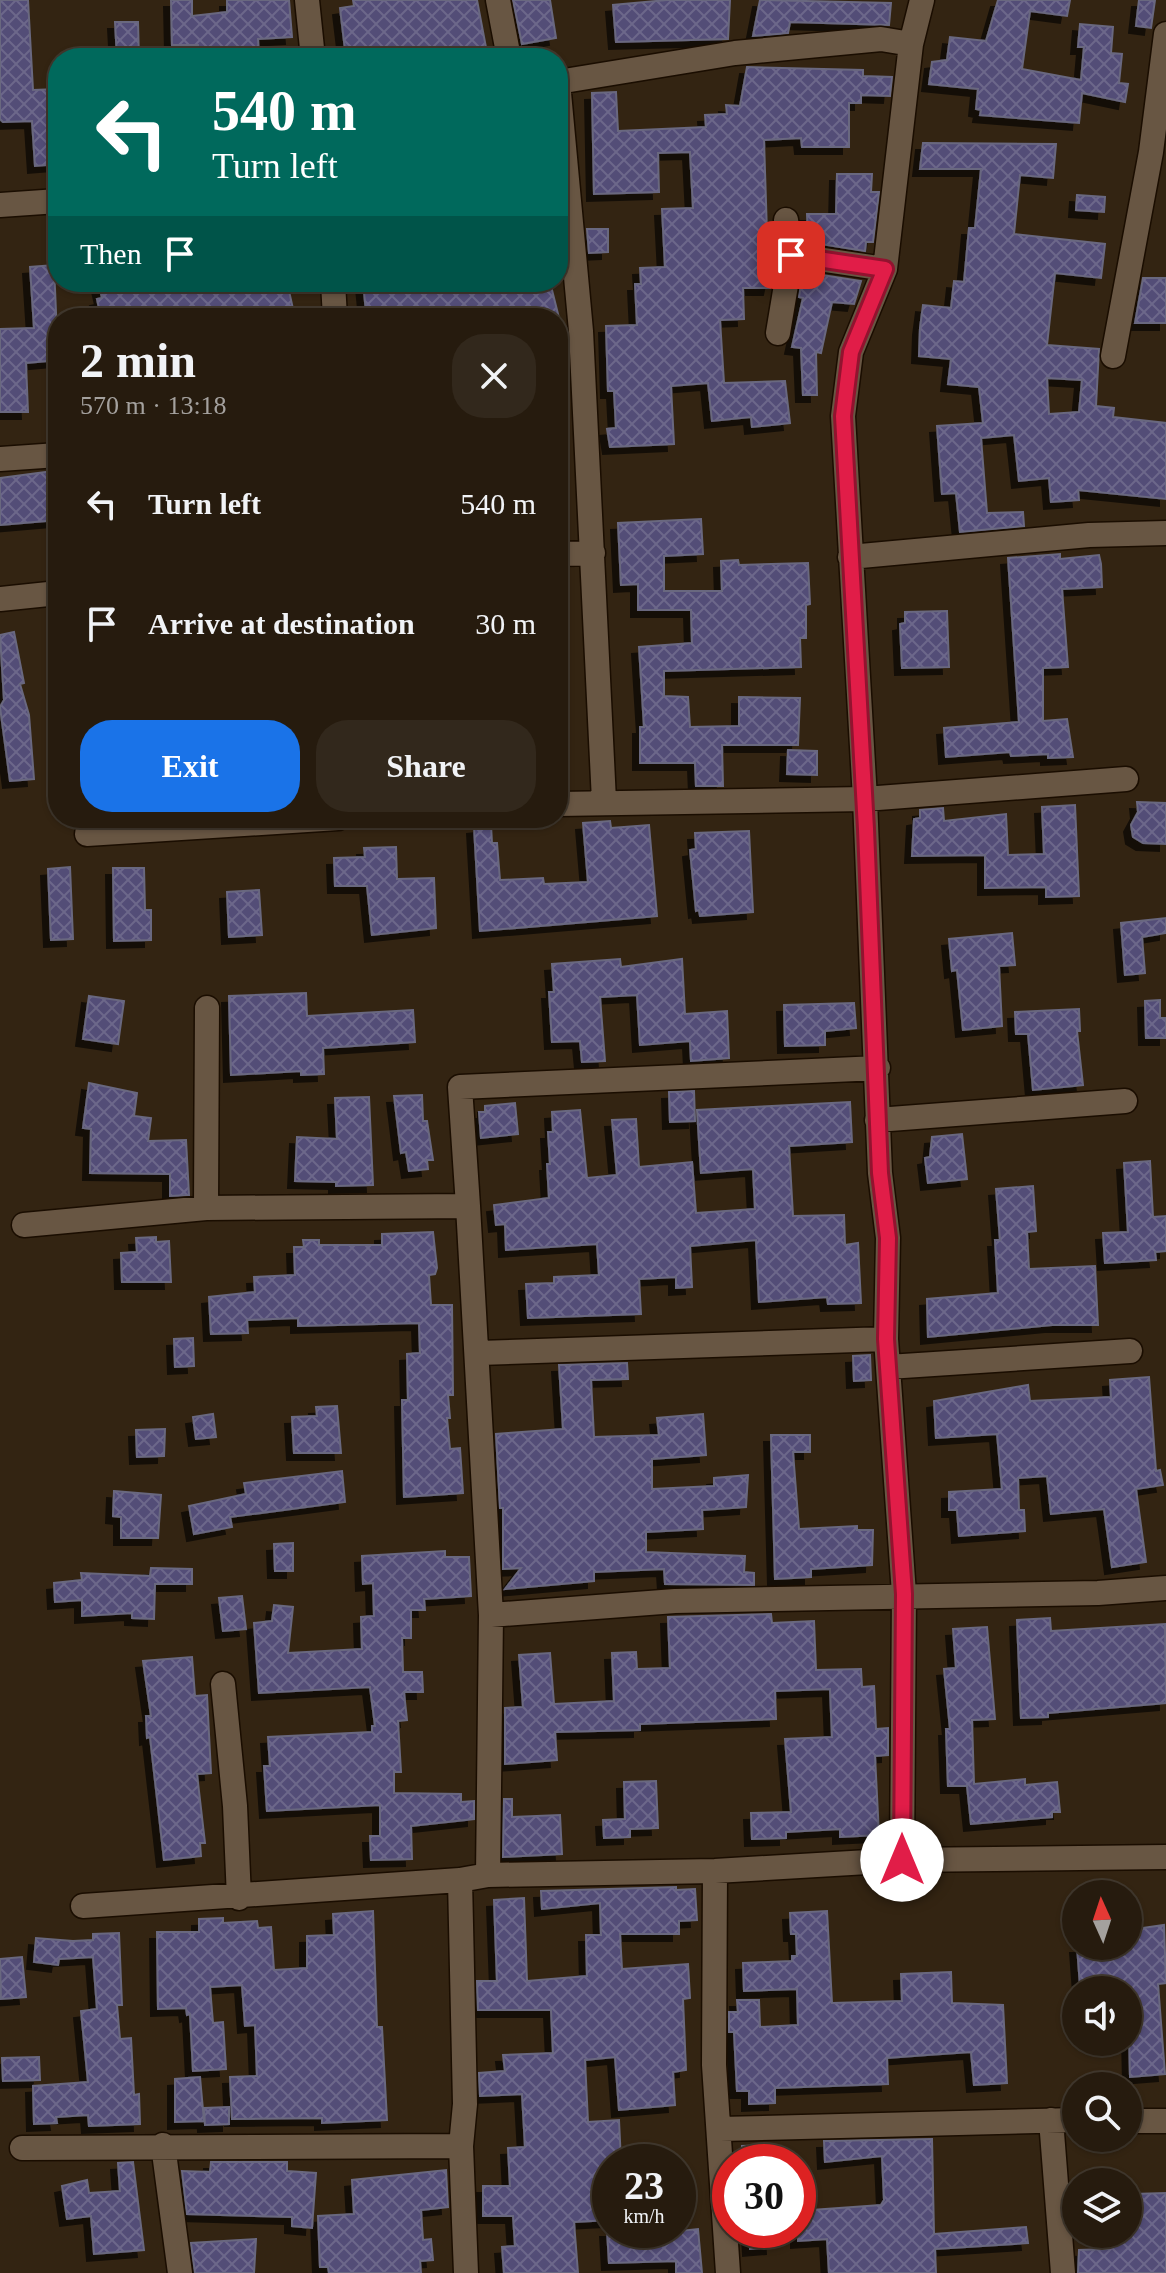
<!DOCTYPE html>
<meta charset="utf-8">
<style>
body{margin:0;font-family:"Times New Roman",serif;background:#32281c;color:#f1f3f6;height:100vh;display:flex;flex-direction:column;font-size:30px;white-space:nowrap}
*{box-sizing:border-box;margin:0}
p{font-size:26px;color:#a4a19e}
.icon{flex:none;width:44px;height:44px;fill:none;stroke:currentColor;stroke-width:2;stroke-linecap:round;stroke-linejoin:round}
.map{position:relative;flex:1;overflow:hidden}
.details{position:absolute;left:48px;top:308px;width:520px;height:520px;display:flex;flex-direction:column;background:#261b0e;border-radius:32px;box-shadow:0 2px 6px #0004,0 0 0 2px #42392e}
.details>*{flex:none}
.guide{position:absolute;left:48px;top:48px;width:520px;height:244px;border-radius:32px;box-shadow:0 2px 6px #0004,0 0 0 2px #42392e;background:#00695c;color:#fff;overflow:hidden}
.needle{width:52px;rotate:357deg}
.fabs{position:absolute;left:1062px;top:1880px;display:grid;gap:16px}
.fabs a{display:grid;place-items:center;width:80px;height:80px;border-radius:50%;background:#261b0e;box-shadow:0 2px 6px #0004,0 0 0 2px #42392e;font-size:40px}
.speed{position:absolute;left:592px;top:2144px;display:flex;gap:16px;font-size:40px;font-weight:700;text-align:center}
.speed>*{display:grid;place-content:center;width:104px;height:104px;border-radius:50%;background:#261b0e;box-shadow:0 2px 6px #0004,0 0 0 2px #42392e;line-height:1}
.speed small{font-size:20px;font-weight:400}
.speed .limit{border:12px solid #d22;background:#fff;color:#111}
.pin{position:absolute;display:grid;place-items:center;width:68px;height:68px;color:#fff;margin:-34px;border-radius:16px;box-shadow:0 4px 12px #0006}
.me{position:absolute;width:88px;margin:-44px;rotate:0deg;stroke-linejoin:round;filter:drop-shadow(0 0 6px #0008)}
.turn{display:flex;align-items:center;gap:28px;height:168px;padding:0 32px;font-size:36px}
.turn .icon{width:104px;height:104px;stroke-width:2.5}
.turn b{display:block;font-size:56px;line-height:68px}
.then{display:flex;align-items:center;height:76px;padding:0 32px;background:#0003;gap:16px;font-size:30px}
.round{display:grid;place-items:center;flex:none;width:84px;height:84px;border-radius:32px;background:#32281c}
.headline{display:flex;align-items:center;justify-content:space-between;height:136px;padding:0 32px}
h1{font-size:48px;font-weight:800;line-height:60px}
.cta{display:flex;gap:16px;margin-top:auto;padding:16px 32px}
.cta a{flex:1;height:92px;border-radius:32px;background:#1a73e8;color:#fff;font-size:32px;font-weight:800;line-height:92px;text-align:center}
.cta a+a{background:#32281c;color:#f1f3f6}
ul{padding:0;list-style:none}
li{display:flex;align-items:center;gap:24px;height:120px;padding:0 32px}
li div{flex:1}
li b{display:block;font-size:30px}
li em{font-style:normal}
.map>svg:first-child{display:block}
</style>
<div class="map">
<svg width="1166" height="2273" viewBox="0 0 1166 2273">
<defs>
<pattern id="building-cross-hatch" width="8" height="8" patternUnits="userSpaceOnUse" patternTransform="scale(2)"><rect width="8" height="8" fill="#534d77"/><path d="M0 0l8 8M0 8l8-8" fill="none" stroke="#6c678a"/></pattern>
<filter id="shadow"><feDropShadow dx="-7" dy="7" stdDeviation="0" flood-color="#0009"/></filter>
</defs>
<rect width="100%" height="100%" fill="#332412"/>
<!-- building -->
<path fill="url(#building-cross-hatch)" stroke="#69677f" stroke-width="2" fill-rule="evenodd" filter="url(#shadow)" d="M0,0H28L33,90L58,89V164L35,166L32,121L3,122L0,119Z
M171,0H192V16L227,12V0H289L292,37L258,39L259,58H199L198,45H172Z
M353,0H477L488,58H346L340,8L354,6Z
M513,0H550L556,38L522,44Z
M667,0H730L728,39L616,42L613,5Z
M760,0L891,3L889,25L790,22L788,33L753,36Z
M998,0H1070L1067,16L1030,11L1022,69L1081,80L1084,47H1078L1080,24L1113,27L1111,53L1122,54L1119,83L1128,84L1125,102L1082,93L1079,123L980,115L981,110L976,109L978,89L929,84L932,62L947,60L950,37L986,41Z
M1139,0H1155L1151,28L1136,26Z
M115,22H138L139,58H117Z
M747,67L863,70V76L892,77L890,96L861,95V103H849V147H802L801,138L764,140L768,264H771L772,279L770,288H743L744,319L720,320L724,383L785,381L790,423L752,427L751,417L712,421L708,383L671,386L674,444L610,447L607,429L616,428L614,391H608L606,326L637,325L635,284H641L640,268L665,267L662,209L693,208L690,152L658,153L659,192L594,194L592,93L616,92L618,131L706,127L705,115L727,114L726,105L740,106Z
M923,143L1056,144L1053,178L1020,175L1014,234L1105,244L1101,278L1055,273L1047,345L1099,349L1096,406L1114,408L1113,417L1166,423V499L1078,490L1079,500L1051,502L1049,478L1019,481L1014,435L981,438L987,513L1023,512L1024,526L960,532L956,493L942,494L937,426L983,423L979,387L948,384L951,359L919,356L920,328L923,305L951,308L954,281L964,282L969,228H975L981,169H920ZM1047,378L1082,380L1079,412L1049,414Z
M837,174H872L871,192H879L873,242H866L865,251L808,242L807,214H836Z
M1077,195L1105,197L1104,212L1076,210Z
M587,229H608V252L589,253Z
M54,265L58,360L26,363L28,412H0V329L34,328L30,267Z
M803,272L861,281L854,304L832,302L821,353L816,352L817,395H803L801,348L792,347L803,298L799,297Z
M1143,278H1166V323H1135Z
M113,282H287L295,318H101L97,299L102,298L99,285Z
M363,282H380L381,287L411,282H477V288L504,282H550L559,318H418L416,307L366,312Z
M54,471L57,520L0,525V478Z
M701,519L703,554L664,556V591H722L721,561L738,560L739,565L808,563L810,604L806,605V638H800L801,667L664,671V696L688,697L690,727L739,726V697L800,698L798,745H722L723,786H696L695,763H640V727H644L639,647L692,643L691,610H638V584L621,585L618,523Z
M1060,554V559L1099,555L1101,564L1102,587L1062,589L1068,667L1043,668V721L1067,719L1073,757L1048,758V754L1011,756L1010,752L946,757L944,728L1019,722L1008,558Z
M947,611L949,667L902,668L900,624L905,623V612Z
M14,632L24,683L20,684L29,715L34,779L10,781L0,707L4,700L0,635Z
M788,750L817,751V775L787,774Z
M1137,802L1166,803V844L1143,843L1133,837L1131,825L1138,812Z
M1075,805L1079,896L1046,897V887L985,888V855L912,856L914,819L920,818V810L943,808L944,821L1006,814L1008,855L1044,854L1042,807Z
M610,821L611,828L649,825L657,916L480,931L474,827L491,825L492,843H497L500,880L543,878L544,884L588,882L583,823Z
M749,831L753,912L700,916L699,910L696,911L690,850L696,849L695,833Z
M396,847L397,879L434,878L436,928L372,935L367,886H335L334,858L365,857L364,848Z
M70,867L73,939L51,940L48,869Z
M113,868H144L145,910H151V940L114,941Z
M259,890L262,935L229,937L227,892Z
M1166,918V933L1142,937L1145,973L1125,975L1121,923Z
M1012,933L1015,965L999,966L1002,1026L963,1030L957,970L952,971L949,939Z
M620,959L621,967L682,959L685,1014L727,1011L729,1058L691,1061L690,1041L640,1045L637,995L600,997L605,1061L582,1062L580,1041L552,1042L549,992H554L552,964Z
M306,993L307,1016L413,1010L415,1042L323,1048L324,1074L301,1075V1071L231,1075L229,996Z
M89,996L124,1001L118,1044L83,1039Z
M1160,1000V1018H1166V1038H1146L1145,1001Z
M854,1003L856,1028L825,1031V1045L785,1046L784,1005Z
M1079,1009L1080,1031H1077L1083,1085L1033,1090L1028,1034H1016L1015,1012Z
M89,1083L137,1093L134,1116L151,1118L148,1141L186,1140L189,1195L170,1196V1174L90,1173L91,1129L83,1128Z
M694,1091L695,1121L670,1122L669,1092Z
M422,1095L423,1121H427L433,1160H427L428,1169L409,1171L406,1152L401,1153L394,1096Z
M369,1097L373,1185L336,1186V1182L295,1181L297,1137L337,1139L335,1098Z
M850,1102L852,1142L789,1146L793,1216L844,1215L845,1245L858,1243L861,1303L828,1304L827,1297L759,1302L756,1240L690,1246L692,1287L676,1288V1277L639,1279L641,1314L528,1318L526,1284L554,1283V1277L599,1275L597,1244L506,1250L505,1224L496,1225L494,1205L549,1198L547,1164H550L548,1132H553L552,1112L580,1110L587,1178L617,1175L612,1120L636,1119L639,1167L692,1162L696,1213L755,1209L753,1169L701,1173L697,1110Z
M515,1103L518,1134L481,1138L479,1112H485V1106Z
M962,1134L967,1179L928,1183L925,1158L930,1157L932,1137Z
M1150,1161L1153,1217L1166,1216V1251L1155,1252L1156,1260L1105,1263L1103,1233L1128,1232L1124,1163Z
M1033,1186L1036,1231L1027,1232L1029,1269L1095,1266L1098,1325H1052L928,1337L927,1299L998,1293L995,1240H1000L996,1189Z
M433,1232L437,1268L435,1274L429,1275L431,1305H452L453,1395H448L450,1418H447L450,1449L460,1448L463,1493L404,1497L402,1400H408L407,1354L420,1353L419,1323L298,1326V1318L247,1320L248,1333L211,1334L209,1297L255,1292L254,1277L295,1275L294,1247H304L303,1240H319V1245H382V1234Z
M156,1237V1242L169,1241L171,1282H122L121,1253L137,1252L136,1238Z
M193,1338L194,1366L175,1367L174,1339Z
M870,1355L871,1380L854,1381L853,1356Z
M627,1363L628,1379L591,1380L594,1437L659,1435L657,1418L703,1414L706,1455L652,1459V1489L714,1486V1478L748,1475L746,1507L702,1510L703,1529L646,1532V1552L745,1556L744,1572L754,1573V1585L665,1584L664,1569L594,1572V1581L505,1589L521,1568L503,1569V1508H500L496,1434L563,1429L559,1365Z
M1149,1377L1156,1471L1160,1470L1163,1485L1136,1489L1146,1562L1112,1567L1104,1509L1051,1514L1047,1476L1018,1478L1019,1510H1024L1025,1531L959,1536L957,1510H949V1492L1002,1489L997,1434L936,1438L934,1401L1028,1385L1030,1401L1111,1397L1110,1380Z
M337,1406L341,1453H294L292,1417L317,1416L316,1407Z
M213,1414L216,1437L196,1439L193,1417Z
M165,1429L164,1456L137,1457L136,1430Z
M771,1435H810V1452H793L799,1529L857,1526V1530H873L872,1565L811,1569V1577L775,1579Z
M342,1471L345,1502L230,1517L232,1527L194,1534L189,1506L246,1494L244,1483Z
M114,1491L161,1495L158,1538H121V1517L113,1516Z
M293,1543V1571H275L274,1544Z
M445,1551V1557H469L471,1596L424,1599L425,1610H411V1638H402L403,1672H422L423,1692H404L407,1720L398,1721L401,1772H394V1793L461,1794V1802L474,1801V1819L411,1826L412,1859L371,1860L370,1836H380V1805L267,1811L264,1766H270L268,1737L372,1732V1726H375L370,1687L259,1693L254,1623L272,1621L274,1605L293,1607L288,1653L362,1649L361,1617L374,1616L373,1583L363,1584L362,1556Z
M151,1568L192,1569V1584H155L154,1619L132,1618V1613L82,1616V1600L55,1602L54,1583L82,1580L81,1573L150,1576Z
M242,1596L246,1629L223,1631L219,1598Z
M771,1614L772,1623L814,1621L816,1670L861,1669L862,1687L874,1686L876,1729L888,1728V1755L875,1756L879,1835L840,1837V1829L786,1832V1838L752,1839L751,1813L791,1812L785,1739L832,1737L830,1689L775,1691L776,1719L640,1724V1730L555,1732L557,1760L505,1764V1708L523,1707L519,1655L550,1653L554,1704L614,1701L612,1653L636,1652L637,1669L670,1668L668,1617Z
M1050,1618L1051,1631L1165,1624L1166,1703L1048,1713V1717L1021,1718L1017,1620Z
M987,1627L995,1719L972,1720L974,1784L1025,1779V1785L1057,1782L1060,1812H1052V1817L971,1824L967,1786H948L946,1729H950L944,1669L956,1668L953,1629Z
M192,1657L195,1696L207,1695L211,1773L197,1774L205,1843H200L201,1856L164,1860L150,1737L147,1738L146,1716H151L143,1661Z
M656,1781L658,1828L630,1829V1837L604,1838L603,1820L625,1819L624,1782Z
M504,1799H512V1817L560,1815L562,1854L503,1857Z
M676,1887V1890L695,1889L697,1920L679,1921V1934H620L622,1969L688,1964L690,1998L683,1999L686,2070L673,2072L675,2105L619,2110L615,2057L585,2060L588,2122L619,2120L621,2162H610V2220L574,2222L578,2273H504L502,2247L515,2246L513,2216H483V2186H510L508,2148L525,2147L522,2094L480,2096L479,2073L505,2071L503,2055L553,2053L551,2010H478L477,1981H497L494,1900L524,1898L527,1981L587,1976L586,1935H601L600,1903L542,1909L541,1891Z
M373,1911L377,2027H382L387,2120L322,2123V2118L232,2119L230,2077L257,2076L255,2025L245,2026L242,1985L210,1987L213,2023L223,2022L226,2069L193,2071L190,2014L187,2015L186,2008L158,2009L157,1932H199V1919L223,1918V1923L257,1921L258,1928L271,1927L274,1970L307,1968V1936L334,1935L333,1914Z
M827,1911L832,2003L902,2001L901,1974L951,1972L952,2003L1003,2005L1007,2083L974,2085L971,2052L927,2055L887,2058L888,2084L775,2088V2103L749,2104V2091H737L734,2032H729V2012H738L737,2000H759L760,2027L798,2025L797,1989L744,1991L743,1963L792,1961V1956H797L796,1934H791L790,1913Z
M1164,1925L1166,1983L1158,1984L1165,2074L1130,2077L1128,1987L1123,1988L1122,1984L1080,1986L1077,1946H1128V1930Z
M119,1933L122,2005H117L120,2039L131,2038L134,2095L139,2094L140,2124L89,2126L88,2115L56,2117L57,2123L34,2124L33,2086L88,2082L81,2011L97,2009L93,1957L59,1959L58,1965L34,1962L36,1938L73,1941L93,1940V1934Z
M22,1957L26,1997L1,1999L0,1959Z
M39,2057L40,2080L3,2081L2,2058Z
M200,2077L204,2121L175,2122V2079Z
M229,2107V2124L205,2125L204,2108Z
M932,2139L934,2234L1026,2227L1028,2243L935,2249L936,2273H829L827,2239L798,2241V2211L881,2205L884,2200L882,2156L825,2162L824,2141Z
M768,2145V2162H742V2146Z
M133,2162L144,2250L94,2254L91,2216L67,2219L62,2186L87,2180L89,2193L120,2191L118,2163Z
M211,2162H287V2171L316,2173L312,2228L292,2226V2217L187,2214L182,2171L210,2172Z
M446,2170L448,2207L421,2210L423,2240L431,2239L433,2260L420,2261L421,2273H329L328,2267H320L318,2216L354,2214L352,2180Z
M1166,2193V2273H1078L1079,2250L1108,2249V2235L1128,2234V2204H1134L1133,2194Z
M698,2229L702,2273H676V2261L609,2263L607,2230H642V2235Z
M749,2230H772L773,2247L750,2249Z
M256,2239L254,2273H195L191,2243Z"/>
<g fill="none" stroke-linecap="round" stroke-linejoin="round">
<!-- minor casing -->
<g stroke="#1a0d00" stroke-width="27">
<path id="minor" d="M307,0L313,58
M498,0L509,58
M558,82L581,331L604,801
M558,82L735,53L881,39L911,44
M0,205L58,201
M786,220L791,255L885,269
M333,282L335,318
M778,333L791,255
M1113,356L1151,152L1166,34
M0,459L58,455
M558,554L593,553
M850,557L1089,535L1166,533
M0,599L58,593
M558,804L865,799L1126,779
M87,834L338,818
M877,1120L1125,1101
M468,1206L460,1087L878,1068
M206,1208L207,1008
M24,1225L206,1208L468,1206L491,1615L488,1875
M479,1353L886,1339
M888,1367L1130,1351
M491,1615L675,1601L1098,1593L1166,1588
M223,1684L235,1806L239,1898
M902,1860L904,1594L886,1339L888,1238L880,1173L865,799L843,416L851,352L885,269L911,44L922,0
M715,1871L714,2065L728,2273
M460,1880L465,2104L461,2146L466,2273
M83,1906L460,1880L488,1875L715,1871L902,1860L1166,1857
M1051,2120L1063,2273
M1128,2121H1166
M720,2129L1076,2120
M163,2145L180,2273
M22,2148L461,2146"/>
</g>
<!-- minor -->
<use href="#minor" stroke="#685643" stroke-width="24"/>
</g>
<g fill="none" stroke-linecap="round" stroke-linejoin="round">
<!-- route casing -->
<g stroke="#92132f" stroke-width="20">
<path id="route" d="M791,255L885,269L851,352L843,416L866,829L880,1173L888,1238L886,1339L904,1594L902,1860"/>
</g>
<!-- route -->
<use href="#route" stroke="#e11d48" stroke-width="14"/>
</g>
</svg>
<div class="fabs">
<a><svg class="needle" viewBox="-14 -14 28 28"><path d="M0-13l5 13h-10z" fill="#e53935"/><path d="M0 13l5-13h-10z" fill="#a4a19e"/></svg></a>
<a><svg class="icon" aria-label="sound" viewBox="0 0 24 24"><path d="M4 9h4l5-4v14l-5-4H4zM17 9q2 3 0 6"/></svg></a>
<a><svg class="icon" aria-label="search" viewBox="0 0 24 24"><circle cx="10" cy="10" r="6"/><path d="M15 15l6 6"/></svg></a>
<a><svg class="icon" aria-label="layers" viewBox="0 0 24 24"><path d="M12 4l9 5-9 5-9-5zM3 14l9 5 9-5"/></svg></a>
</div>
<div class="speed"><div>23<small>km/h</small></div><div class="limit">30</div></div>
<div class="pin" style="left:791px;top:255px;background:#d93025"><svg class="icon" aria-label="arrive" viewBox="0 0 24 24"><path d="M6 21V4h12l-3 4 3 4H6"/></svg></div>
<svg class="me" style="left:902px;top:1860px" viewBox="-20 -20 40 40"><circle r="19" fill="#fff"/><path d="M0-13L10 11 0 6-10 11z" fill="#e11d48"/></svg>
<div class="guide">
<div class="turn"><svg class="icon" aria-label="left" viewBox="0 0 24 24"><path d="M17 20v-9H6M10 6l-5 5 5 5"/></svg><div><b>540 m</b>Turn left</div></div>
<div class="then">Then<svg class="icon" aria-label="arrive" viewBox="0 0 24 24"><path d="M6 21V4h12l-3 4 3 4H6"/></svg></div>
</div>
<section class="details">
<div class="headline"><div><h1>2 min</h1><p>570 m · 13:18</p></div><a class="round"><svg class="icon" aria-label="close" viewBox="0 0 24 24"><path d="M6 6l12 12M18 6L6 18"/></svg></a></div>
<ul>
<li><svg class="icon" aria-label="left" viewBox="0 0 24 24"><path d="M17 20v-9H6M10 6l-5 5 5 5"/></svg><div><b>Turn left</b></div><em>540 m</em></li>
<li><svg class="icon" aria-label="arrive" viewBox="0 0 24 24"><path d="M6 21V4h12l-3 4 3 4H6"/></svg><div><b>Arrive at destination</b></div><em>30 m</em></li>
</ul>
<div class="cta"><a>Exit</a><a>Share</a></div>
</section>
</div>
